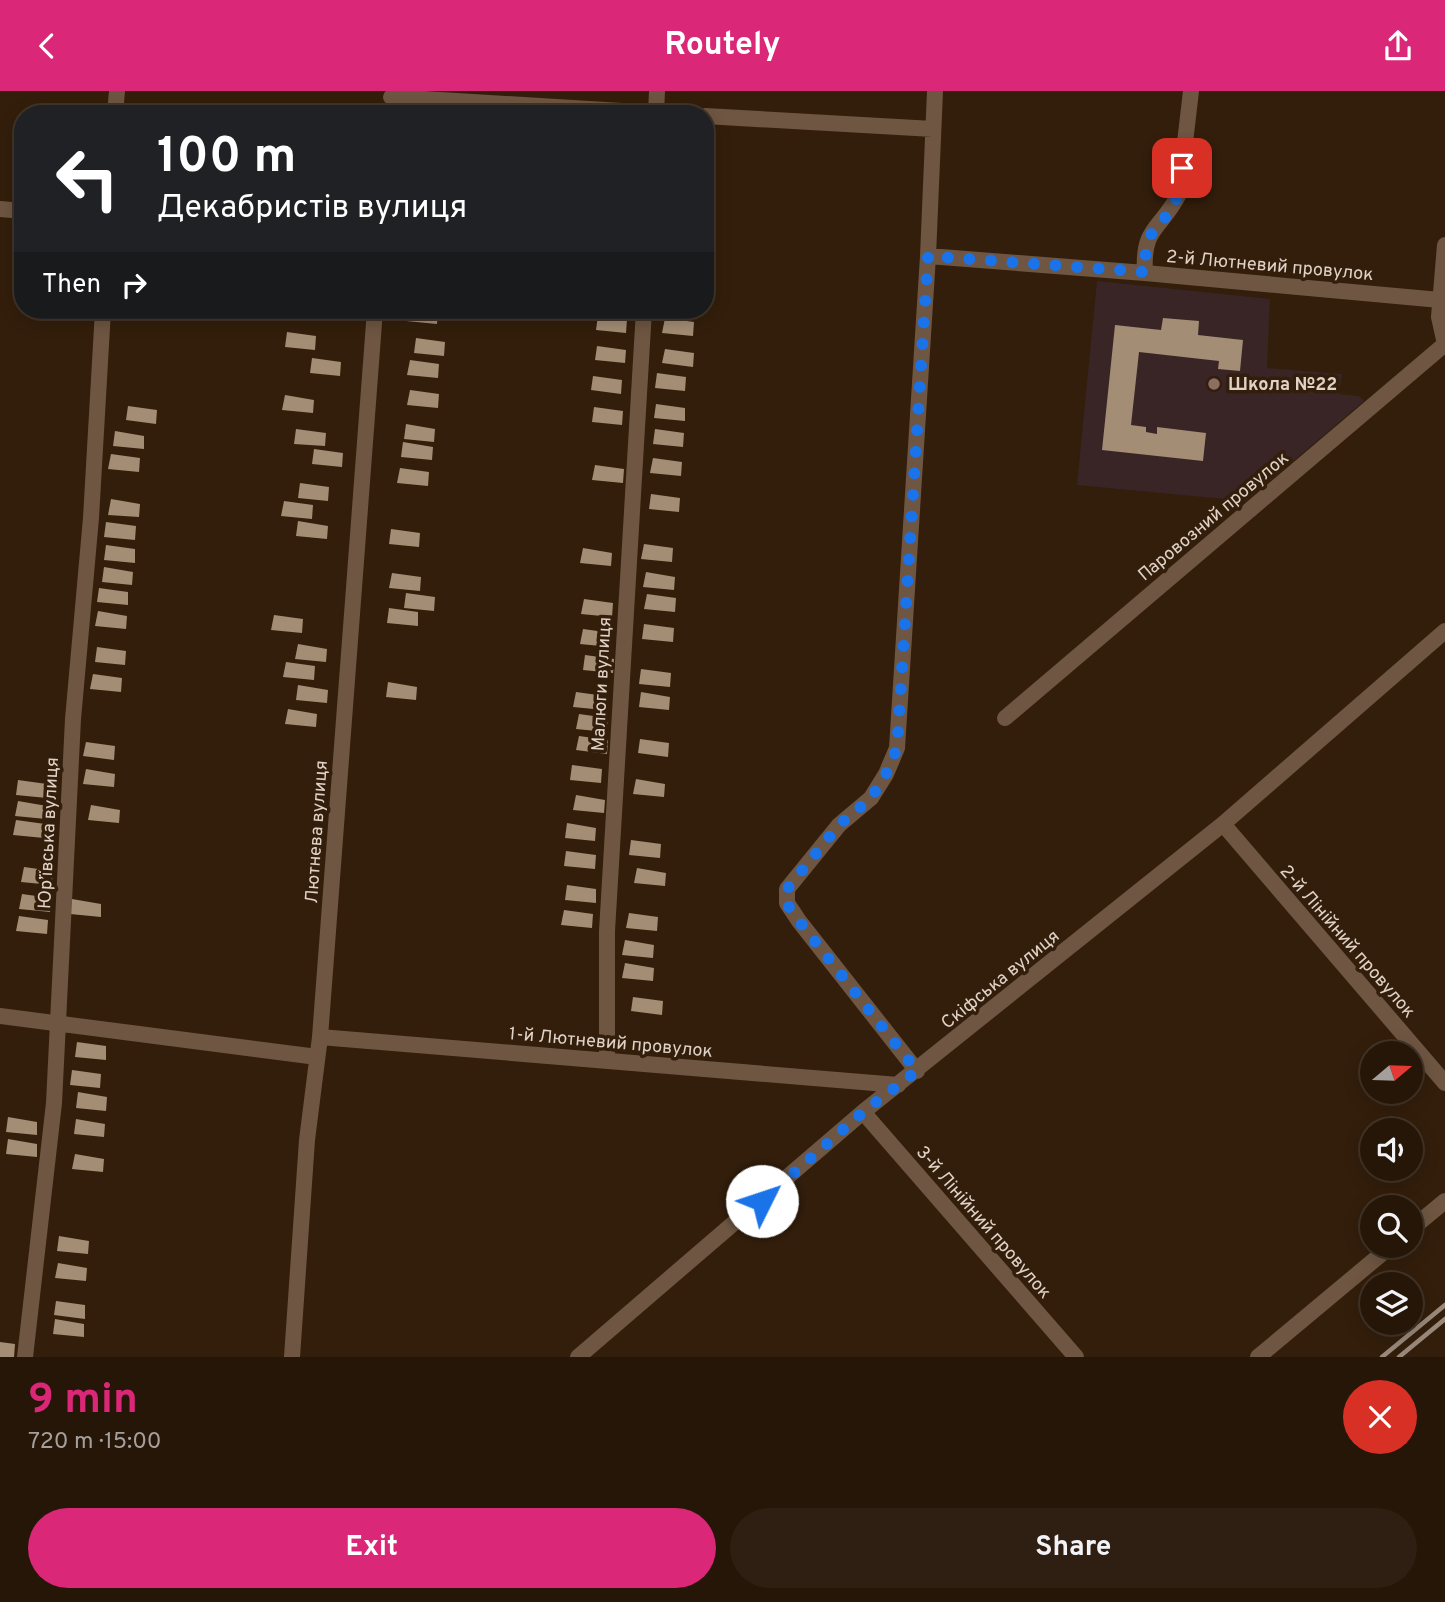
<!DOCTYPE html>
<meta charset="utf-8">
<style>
body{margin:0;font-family:Overpass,sans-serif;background:#2e1f12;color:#f1f3f6;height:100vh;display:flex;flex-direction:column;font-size:26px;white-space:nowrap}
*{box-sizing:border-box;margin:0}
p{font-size:23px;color:#a49f9c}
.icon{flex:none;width:38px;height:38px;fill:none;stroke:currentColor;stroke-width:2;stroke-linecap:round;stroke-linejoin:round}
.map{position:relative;height:1266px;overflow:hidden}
.drawer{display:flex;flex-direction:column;background:#261608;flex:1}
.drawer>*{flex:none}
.top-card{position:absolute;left:14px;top:14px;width:700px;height:214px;border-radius:28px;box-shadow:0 4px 18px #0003,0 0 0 2px #423529;background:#202124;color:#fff;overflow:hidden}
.needle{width:46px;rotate:71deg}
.tools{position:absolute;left:1360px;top:950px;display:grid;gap:14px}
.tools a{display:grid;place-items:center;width:63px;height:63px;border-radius:50%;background:#261608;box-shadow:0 4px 18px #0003,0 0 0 2px #423529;font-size:35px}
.pin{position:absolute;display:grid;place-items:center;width:60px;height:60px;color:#fff;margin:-30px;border-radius:14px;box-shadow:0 4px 10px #0006}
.me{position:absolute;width:77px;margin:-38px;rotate:49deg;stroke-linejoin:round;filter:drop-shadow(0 0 5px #0008)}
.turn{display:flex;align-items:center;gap:24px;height:147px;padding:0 28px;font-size:32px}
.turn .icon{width:91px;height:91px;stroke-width:2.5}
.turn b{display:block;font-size:49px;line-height:60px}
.then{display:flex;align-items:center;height:66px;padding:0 28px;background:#0003;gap:14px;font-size:26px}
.round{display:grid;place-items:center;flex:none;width:74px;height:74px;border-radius:37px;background:#2e1f12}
.summary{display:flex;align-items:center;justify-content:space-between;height:119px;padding:0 28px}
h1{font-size:42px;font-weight:700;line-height:52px;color:#db2777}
.action{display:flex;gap:14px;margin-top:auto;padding:14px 28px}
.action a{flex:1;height:80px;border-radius:42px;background:#db2777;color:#fff;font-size:28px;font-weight:700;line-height:80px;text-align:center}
.action a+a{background:#2e1f12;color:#f1f3f6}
header{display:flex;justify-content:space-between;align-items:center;height:91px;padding:0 28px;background:#db2777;color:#fff;font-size:32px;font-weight:700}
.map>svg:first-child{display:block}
</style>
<header><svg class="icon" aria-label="back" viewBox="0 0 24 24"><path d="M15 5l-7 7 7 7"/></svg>Routely<svg class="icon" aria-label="share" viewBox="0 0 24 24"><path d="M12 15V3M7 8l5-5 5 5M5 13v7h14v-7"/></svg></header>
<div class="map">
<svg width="1445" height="1266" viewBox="0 0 1445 1266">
<rect width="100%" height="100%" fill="#331e0b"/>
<!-- education -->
<path fill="#392526" d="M1097,190L1270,208L1267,277L1342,283L1339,303L1359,305L1364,310L1246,410L1077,394Z"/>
<!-- building -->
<path fill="#a38d74" d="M408,219H438L437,233L406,230Z
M598,224L627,228L626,242L596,239Z
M665,227L694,231L693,245L662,242Z
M1163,227L1199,230L1198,244L1243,249L1240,280L1218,278L1219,270L1139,261L1131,334L1146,336V341L1157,343V336L1206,342L1203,370L1102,359L1115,234L1161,239Z
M287,241L316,245L315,259L285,256Z
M416,247L445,251L444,265L414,262Z
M597,255L626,259L625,272L595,269Z
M665,258L694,262L693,276L662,272Z
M312,267L341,271L340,285L310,282Z
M410,269L439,273L438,287L407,284Z
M657,282L686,286L685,300L655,297Z
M593,285L622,289L621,303L591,299Z
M410,299L439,303L438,317L407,314Z
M285,304L314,309L313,322L282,319Z
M656,313L685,317V330L654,327Z
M128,315L157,319L156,333L126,329Z
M594,316L623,320L622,334L592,331Z
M406,333L435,338L434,351L404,348Z
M296,338L326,342L325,355L294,353Z
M655,338L684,342L683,356L653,353Z
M115,340L144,345V358L113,355Z
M403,351L433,356L432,369L401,366Z
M314,358L343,362L342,376L312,373Z
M111,363L140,367L139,381L108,378Z
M653,367L682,371L681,385L650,382Z
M595,374L624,378L623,392L592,389Z
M400,377L429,381L428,395L397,392Z
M300,392L329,396L328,410L298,407Z
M651,403L680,407L679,421L649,418Z
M111,408L140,413L139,426L108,424Z
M284,410L313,414L312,428L281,425Z
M298,430L328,435L327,448L296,445Z
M106,431L136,435L135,449L104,446Z
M391,438L420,442L419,456L389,453Z
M644,453L673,457L672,471L641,468Z
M106,454L135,458V472L104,469Z
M583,457L612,462L611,475L580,472Z
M104,476L133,481L132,494L102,491Z
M646,481L675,486L674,499L643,496Z
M392,482L421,486L420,500L389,497Z
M99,497L128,501V514L97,511Z
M406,502L435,506L434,520L404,517Z
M647,503L676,507L675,521L644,518Z
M584,508L613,512L612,526L581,523Z
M389,517L418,521V535L387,532Z
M98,520L127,525L126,538L95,535Z
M274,524L303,528L302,542L271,539Z
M644,533L674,537L673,551L642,548Z
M583,538L612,542L611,556L580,553Z
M298,553L327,558L326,571L295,568Z
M97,556L126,560L125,574L95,571Z
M585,564L614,568L613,582L583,579Z
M286,571L315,575L314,589L283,586Z
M641,578L671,582L670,596L639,593Z
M93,583L122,587L121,601L90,598Z
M388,591L417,596L416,609L386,606Z
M298,594L328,599L327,612L296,609Z
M576,601L605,605L604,619L573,616Z
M641,601L670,606L669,619L639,616Z
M288,618L317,623L316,636L285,633Z
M579,623L608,627L607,641L576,638Z
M579,645L608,649L607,663L576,659Z
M640,648L669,652L668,666L638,662Z
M86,651L115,655L114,669L83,665Z
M572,674L602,678L601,692L570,689Z
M86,678L115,683L114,696L83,693Z
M636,688L665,693L664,706L633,703Z
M18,689L47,693V707L16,704Z
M576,704L605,709L604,722L573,719Z
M18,710L47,715L46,728L15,725Z
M91,714L120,719L119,732L88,729Z
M16,729L45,733L44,747L13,744Z
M567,732L596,737L595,750L565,747Z
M631,749L661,753L660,767L629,764Z
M566,760L596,764L595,778L564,775Z
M24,776L53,780L52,794L21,791Z
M637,777L666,782L665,795L634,792Z
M567,794L596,798V812L565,809Z
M22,803L51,807L50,821L19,818Z
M72,808L101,813V826L70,823Z
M564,819L593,823L592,837L561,834Z
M629,822L658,826L657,840L626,837Z
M19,825L48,829L47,843L16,840Z
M625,849L654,854L653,867L622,864Z
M625,872L654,877L653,890L622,887Z
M633,906L663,910L662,924L631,920Z
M77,951L106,955V969L75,966Z
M72,979L101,983L100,997L70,994Z
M78,1001L107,1006L106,1020L76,1017Z
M8,1026L37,1031V1044L6,1041Z
M76,1028L105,1033L104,1046L74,1043Z
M8,1048L37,1053V1066L6,1063Z
M75,1063L104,1068L103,1081L72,1078Z
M59,1145L89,1150L88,1163L57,1160Z
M58,1172L87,1177L86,1190L55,1187Z
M56,1210L85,1214V1228L54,1224Z
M55,1228L84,1233V1246L53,1243Z
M0,1251L15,1253L14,1266H0Z"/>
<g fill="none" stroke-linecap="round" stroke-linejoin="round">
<!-- street -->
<path stroke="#6e5642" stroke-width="16" d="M391,6L671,23
M115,23L117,0
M656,23L657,0
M705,25L933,38
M0,118L23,120
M1445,154L1439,226L1445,253
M928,165L1145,182L1440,209
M1145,182C1142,135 1161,139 1179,103L1191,0
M1005,627L1445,253
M1223,733L1445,992
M0,925L317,966
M320,946L898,994
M607,970V840L644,219
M917,980L799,830L787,812V798L839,734L871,707L886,683L897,657L928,165L935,0
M863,1021L1076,1266
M1410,1139L1445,1110
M25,1266L54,1012L73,628L91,427L103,219
M292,1266L307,1049L320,946L375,219
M578,1266L863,1021L1223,733L1445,540
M1258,1266L1391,1155"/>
<!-- rail -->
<path stroke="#9a897a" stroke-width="4.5" d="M1382,1266L1445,1214
M1399,1266L1445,1228"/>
</g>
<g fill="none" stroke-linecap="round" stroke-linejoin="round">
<!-- route -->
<path stroke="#1a73e8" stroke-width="12" stroke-dasharray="0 21.6" d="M762,1110L863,1021L917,980L799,830L786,812L787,798L839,734L871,707L886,683L897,657L928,165L1146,181C1142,131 1163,142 1177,106C1181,97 1181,86 1182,77"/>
</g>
<!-- markers -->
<circle fill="#8d6e63" stroke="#331e0b" stroke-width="2.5" cx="1214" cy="293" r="7"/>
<g text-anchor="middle" stroke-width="7" stroke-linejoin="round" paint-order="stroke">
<!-- street labels -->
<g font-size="18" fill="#e0d2c6" stroke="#331e0b">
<text transform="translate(1270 174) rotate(5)" y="6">2-й Лютневий провулок</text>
<text transform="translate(1213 425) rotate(-40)" y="6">Паровозний провулок</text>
<text transform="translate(601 593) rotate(-87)" y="6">Малюги вулиця</text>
<text transform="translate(316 741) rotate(-86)" y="6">Лютнева вулиця</text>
<text transform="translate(48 742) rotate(-87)" y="6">Юр’ївська вулиця</text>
<text transform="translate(1348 850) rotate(49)" y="6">2-й Лінійний провулок</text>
<text transform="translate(1000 888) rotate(-39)" y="6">Скіфська вулиця</text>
<text transform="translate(611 951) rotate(5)" y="6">1-й Лютневий провулок</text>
<text transform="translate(984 1131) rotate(49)" y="6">3-й Лінійний провулок</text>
</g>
<!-- poi labels -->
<g font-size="18" font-weight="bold" fill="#e0d2c6" stroke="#331e0b" text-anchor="start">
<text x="1228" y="299">Школа №22</text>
</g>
</g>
</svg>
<div class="tools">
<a><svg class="needle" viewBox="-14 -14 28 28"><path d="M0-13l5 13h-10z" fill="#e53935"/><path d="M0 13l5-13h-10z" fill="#a49f9c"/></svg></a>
<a><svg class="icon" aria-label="sound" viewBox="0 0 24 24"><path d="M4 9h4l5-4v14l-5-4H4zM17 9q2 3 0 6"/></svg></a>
<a><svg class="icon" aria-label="search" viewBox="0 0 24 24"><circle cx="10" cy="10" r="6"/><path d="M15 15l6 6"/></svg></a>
<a><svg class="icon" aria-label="layers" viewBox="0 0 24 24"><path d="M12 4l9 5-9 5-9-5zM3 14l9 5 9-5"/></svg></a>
</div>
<div class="pin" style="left:1182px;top:77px;background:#d93025"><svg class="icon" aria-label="arrive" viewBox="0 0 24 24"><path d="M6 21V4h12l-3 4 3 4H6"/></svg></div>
<svg class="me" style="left:762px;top:1110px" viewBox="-20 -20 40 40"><circle r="19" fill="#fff"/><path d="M0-13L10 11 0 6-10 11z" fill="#1a73e8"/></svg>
<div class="top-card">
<div class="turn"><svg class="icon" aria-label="left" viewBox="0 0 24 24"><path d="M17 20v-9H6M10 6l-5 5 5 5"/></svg><div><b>100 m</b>Декабристів вулиця</div></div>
<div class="then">Then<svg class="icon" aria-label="right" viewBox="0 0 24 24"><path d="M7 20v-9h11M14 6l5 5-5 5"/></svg></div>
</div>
</div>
<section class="drawer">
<div class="summary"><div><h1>9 min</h1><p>720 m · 15:00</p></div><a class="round" style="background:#d93025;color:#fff"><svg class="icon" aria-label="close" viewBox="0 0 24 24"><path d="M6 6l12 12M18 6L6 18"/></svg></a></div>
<div class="action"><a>Exit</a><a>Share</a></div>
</section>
